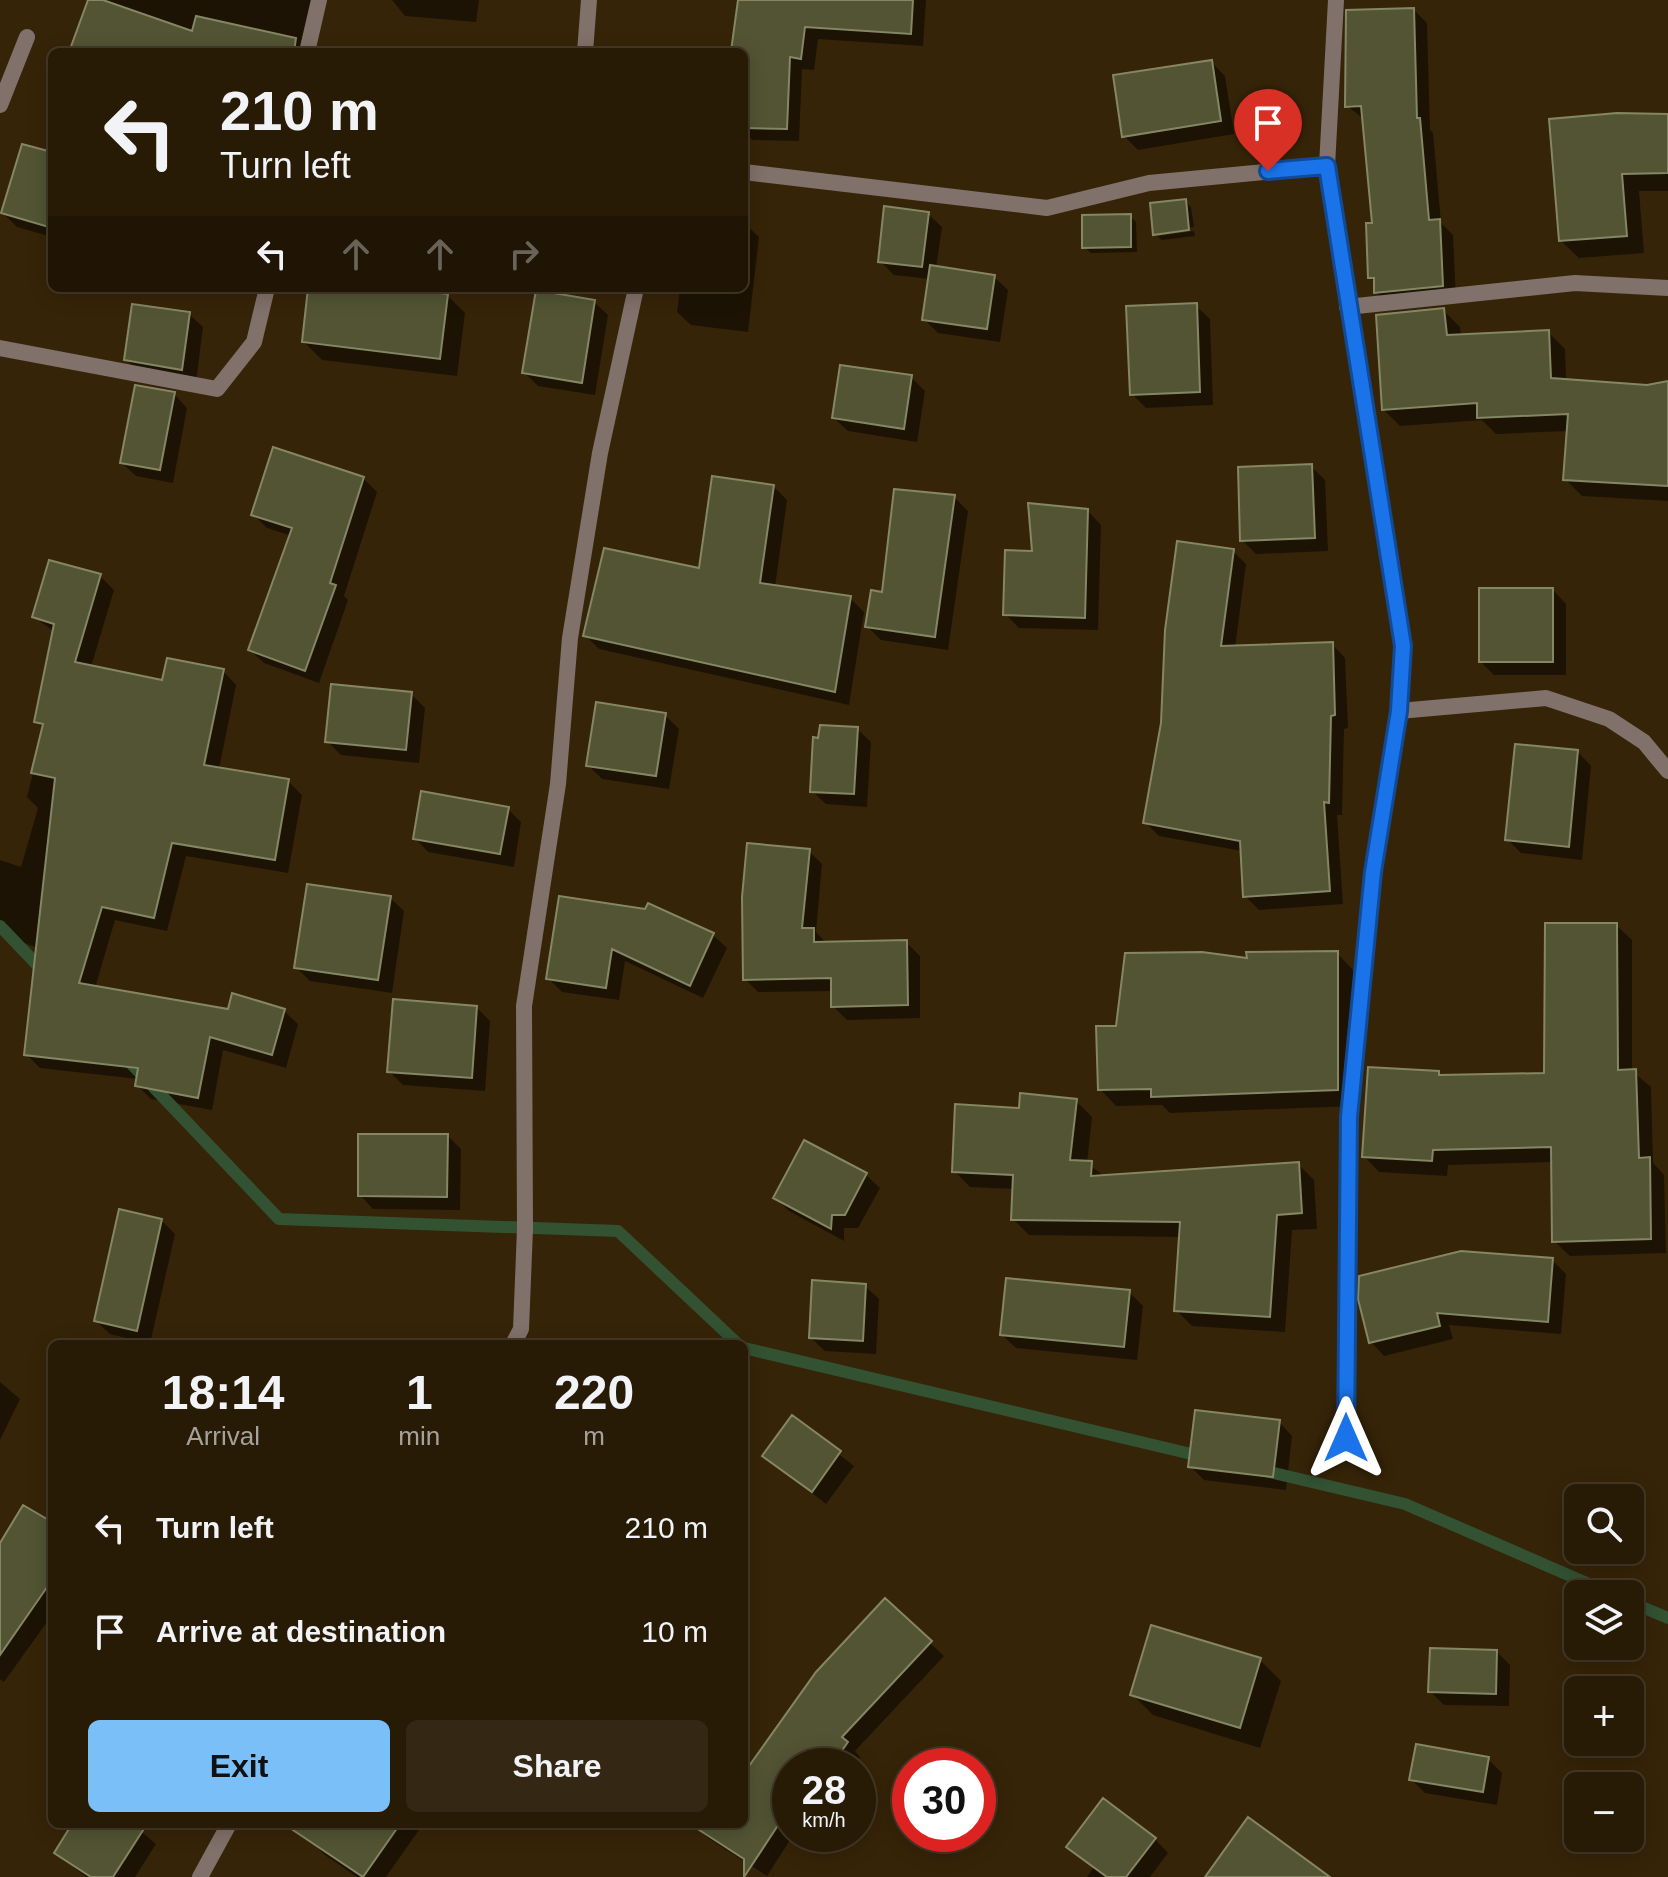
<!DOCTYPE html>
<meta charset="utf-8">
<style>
body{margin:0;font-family:Helvetica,sans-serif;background:#342814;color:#f1f3f6;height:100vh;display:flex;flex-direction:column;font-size:30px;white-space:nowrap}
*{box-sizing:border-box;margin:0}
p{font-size:26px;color:#a5a19b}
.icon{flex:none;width:44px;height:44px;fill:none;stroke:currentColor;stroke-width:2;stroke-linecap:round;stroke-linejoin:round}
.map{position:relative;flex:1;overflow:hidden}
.side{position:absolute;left:48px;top:1340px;width:700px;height:488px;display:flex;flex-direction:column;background:#281b06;border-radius:12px;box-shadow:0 4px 20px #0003,0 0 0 2px #443928}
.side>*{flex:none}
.guide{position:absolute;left:48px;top:48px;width:700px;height:244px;border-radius:12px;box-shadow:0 4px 20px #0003,0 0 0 2px #443928;background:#281b06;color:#f1f3f6;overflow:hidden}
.fabs{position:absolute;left:1564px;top:1484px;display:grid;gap:16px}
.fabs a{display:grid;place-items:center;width:80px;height:80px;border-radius:12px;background:#281b06;box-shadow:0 4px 20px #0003,0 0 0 2px #443928;font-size:40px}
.speed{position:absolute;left:772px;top:1748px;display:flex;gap:16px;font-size:40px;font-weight:700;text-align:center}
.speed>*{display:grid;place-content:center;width:104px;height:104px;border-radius:50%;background:#281b06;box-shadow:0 4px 20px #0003,0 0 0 2px #443928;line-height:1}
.speed small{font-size:20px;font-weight:400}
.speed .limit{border:12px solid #d22;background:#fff;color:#111}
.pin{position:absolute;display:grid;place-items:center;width:68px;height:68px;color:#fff;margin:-82px -34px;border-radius:50% 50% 50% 0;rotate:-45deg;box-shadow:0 0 8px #0007}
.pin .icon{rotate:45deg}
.me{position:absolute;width:88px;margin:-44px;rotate:0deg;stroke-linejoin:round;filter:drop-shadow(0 0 6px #0008)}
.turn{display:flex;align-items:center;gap:28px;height:168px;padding:0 40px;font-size:36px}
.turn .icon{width:104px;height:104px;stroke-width:2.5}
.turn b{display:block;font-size:56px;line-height:68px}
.lanes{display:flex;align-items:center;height:76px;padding:0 40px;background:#0003;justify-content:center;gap:40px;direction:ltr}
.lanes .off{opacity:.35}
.eta{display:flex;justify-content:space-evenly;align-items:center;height:136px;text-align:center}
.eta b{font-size:48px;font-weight:800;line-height:56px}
.action{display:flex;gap:16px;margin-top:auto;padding:16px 40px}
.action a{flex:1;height:92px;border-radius:12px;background:#7abff8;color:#111;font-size:32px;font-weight:800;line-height:92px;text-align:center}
.action a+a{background:#342814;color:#f1f3f6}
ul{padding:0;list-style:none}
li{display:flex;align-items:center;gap:24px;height:104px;padding:0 40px}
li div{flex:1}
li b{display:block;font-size:30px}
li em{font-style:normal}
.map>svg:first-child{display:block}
</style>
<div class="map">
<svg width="1668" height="1877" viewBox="0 0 1668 1877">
<rect width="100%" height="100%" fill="#362408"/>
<!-- shadow -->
<path fill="#0007" d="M90,0H312L301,52H72Z
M392,0H479L476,22L405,16Z
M740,0H926L923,46L818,39L814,70L802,69L799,141L752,140L744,131V52L733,50Z
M1414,10L1427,23L1430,130L1433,133L1441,223L1453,235L1456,299L1390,306L1376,292V283L1370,277L1374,225L1364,119L1347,106Z
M1211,62L1225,76L1234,134L1138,150L1124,136Z
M1668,115V191H1639L1644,253L1579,258L1561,241Z
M52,155V237L17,227L3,213Z
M1185,201L1191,207L1194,227L1158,232V236L1194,231L1195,236L1162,240L1155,234Z
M928,214L942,227L936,268L994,277L1008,290L1000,342L938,333L924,319L930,279L894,275L880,261Z
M1130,216L1136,222L1137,252L1091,253L1084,247Z
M744,223L759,237L748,332L691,325L677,312L680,288H744Z
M310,288H384L447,295L465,313L457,376L322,360L304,342Z
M594,302L608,315L595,395L538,386L524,372Z
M1196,306L1210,319L1213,405L1146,408L1132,394Z
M1443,310L1460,327L1461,336L1548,332L1565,349L1566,381L1647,387L1668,383V501L1582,496L1565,479L1568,431L1496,434L1482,420L1400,426L1383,409Z
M189,314L203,327L196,382L139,373L126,359Z
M911,377L925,391L917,442L848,431L834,418Z
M174,394L187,408L173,483L136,476L122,463Z
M1311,466L1325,480L1328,551L1256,554L1242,540Z
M363,478L377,492L344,596L348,600L319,683L264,663L250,650L292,536L267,528L253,514Z
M773,486L787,500L775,587L850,598L864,612L849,705L599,649L586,636L700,571Z
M954,497L968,511L948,650L881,640L867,626L884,594Z
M1088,511L1101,525L1098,630L1019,628L1005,614Z
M1233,551L1246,564L1235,648L1332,644L1345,658L1348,728L1344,729L1342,815H1337L1343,904L1259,910L1245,896L1242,851L1159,836L1145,822L1163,723Z
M51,562L100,576L114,590L91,667L164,683L223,671L236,685L219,769L288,781L302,795L288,873L186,856L167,931L115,920L95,988L229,1012L284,1011L298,1024L286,1068L223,1050L212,1110L151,1099L137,1085L138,1079L40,1068L26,1054L38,948L0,934V860L21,867L38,808L27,797L44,729L36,721L55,632L34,617Z
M1553,590L1566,604V675H1494L1481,662Z
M411,694L425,708L419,763L341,755L327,741Z
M665,715L679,729L669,789L602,779L588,765Z
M857,729L871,742L867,807L826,804L812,791Z
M1578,752L1591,766L1582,860L1521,853L1507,839Z
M508,809L521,822L514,867L428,852L415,838Z
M809,851L822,864L816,932L827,944L906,942L920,956V1018L847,1020L833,1006V991L758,992L745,979Z
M390,898L404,911L392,993L310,981L296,967Z
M561,898L713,935L727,948L703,998L625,961L619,1000L562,992L548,978Z
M1616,925L1632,940V1071L1651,1087L1653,1163L1664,1175L1666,1253L1570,1256L1554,1241L1553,1162L1448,1165L1447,1176L1379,1172L1364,1156L1438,1073L1442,1077L1546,1075Z
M1337,953L1353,970L1354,1106L1170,1113L1162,1105L1116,1106L1100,1089L1118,1028L1249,960Z
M476,1007L490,1021L485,1091L403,1085L389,1071Z
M1076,1101L1092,1117L1087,1163L1105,1177L1298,1164L1314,1180L1317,1229L1292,1230L1285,1332L1192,1326L1176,1310L1181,1237L1029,1235L1013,1219L1014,1189L970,1187L954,1171L1020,1110Z
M448,1136L461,1149L460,1210L373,1209L360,1195Z
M805,1143L866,1175L880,1188L858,1228H844V1241L789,1211L775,1198Z
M161,1220L175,1234L150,1344L110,1334L96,1321Z
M1552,1260L1566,1274L1561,1334L1449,1325L1453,1339L1384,1356L1371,1342Z
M865,1286L879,1299L876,1354L825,1351L811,1338Z
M1129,1292L1143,1306L1137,1360L1016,1348L1002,1335Z
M0,1382L20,1399L0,1440Z
M792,1418L854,1466L826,1504L765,1456Z
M1279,1422L1292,1436L1286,1490L1204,1480L1190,1466Z
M52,1525V1615L4,1682L0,1679V1547Z
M885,1601L944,1656L855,1751L860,1757L854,1766H790V1834H794L767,1876L708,1838L695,1825L744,1824V1776Z
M1497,1652L1510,1665L1509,1706L1444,1705L1430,1691Z
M1260,1660L1281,1681L1260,1748L1153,1715L1132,1694Z
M1488,1759L1502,1773L1497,1805L1425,1793L1412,1780Z
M74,1824H132L156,1844L135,1877H86L56,1853Z
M323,1824H423L386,1877H357L325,1855L311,1841Z
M1155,1839L1168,1853L1150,1877H1087L1093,1868L1069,1846Z"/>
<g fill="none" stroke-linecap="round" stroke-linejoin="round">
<!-- stream -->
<path stroke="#325232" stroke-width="12" d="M0,926L45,973
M124,1056L279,1219L618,1231L738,1344
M744,1348L1204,1457
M1261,1470L1405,1504L1612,1594
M1630,1602L1668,1618"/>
</g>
<!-- building -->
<path fill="#525434" stroke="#848664" stroke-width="2" d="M88,0H103L192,31L196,16L296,38L294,52H69Z
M738,0H913L911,34L805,27L801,59L790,57L787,129L744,128V52L731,51Z
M1414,8L1417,118H1420L1429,220L1440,219L1443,286L1374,293V278H1368L1366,223H1372L1361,106L1345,107L1346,10Z
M1212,60L1221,121L1122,137L1113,75Z
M1617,113L1668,114V173L1622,174L1627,236L1559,241L1549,119Z
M22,144L52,152V228L1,213Z
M1186,199L1189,230L1153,235L1150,203Z
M884,206L929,212L922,267L878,262Z
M1131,214V247L1082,248V215Z
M930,265L995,275L987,329L922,320Z
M308,288H401L448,294L440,359L302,342Z
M536,290L595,300L582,383L522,373Z
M1197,303L1200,392L1130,395L1126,306Z
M132,304L190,312L182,370L124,360Z
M1444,308L1447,335L1549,330L1551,378L1647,385L1668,381V486L1563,480L1568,414L1477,418V403L1382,410L1376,315Z
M840,365L912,375L904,429L832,418Z
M135,385L175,392L160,470L120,463Z
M273,447L364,477L330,583L336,585L305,671L248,650L292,528L251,515Z
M1312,464L1315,538L1240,541L1238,467Z
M712,476L774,485L760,583L851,596L835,692L583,636L604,548L699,568Z
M894,489L955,495L935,637L865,627L871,590L882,592Z
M1028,503L1088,509L1085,618L1003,615L1005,550L1032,551Z
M1177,541L1234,549L1221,646L1333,642L1335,715L1331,716L1329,803L1324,802L1330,891L1243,897L1240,841L1143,823L1161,723L1165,630Z
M49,560L101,574L75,662L162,680L167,658L224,669L204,765L289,779L275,860L172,843L154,918L102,907L79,983L228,1009L232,993L285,1009L272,1055L210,1037L198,1098L135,1086L138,1068L24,1055L55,778L31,773L43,724L34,722L54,624L32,617Z
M1479,588H1553V662H1479Z
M331,684L412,692L406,750L325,742Z
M596,702L666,713L656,776L586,766Z
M820,725L858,727L854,794L810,792L813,737L818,738Z
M1515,744L1578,750L1569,847L1505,840Z
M421,791L509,807L500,854L413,839Z
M747,843L810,849L802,928H814V942L907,940L908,1005L831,1007V978L743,980L742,897Z
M307,884L391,896L378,980L294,968Z
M559,896L645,909L648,903L714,933L690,986L612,949L606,988L546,979Z
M1545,923H1617L1618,1070L1636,1069L1639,1158L1650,1157L1651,1239L1552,1242L1551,1147L1433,1150L1432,1161L1362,1157L1368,1067L1439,1071V1075L1544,1073Z
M1338,951V1090L1151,1097V1089L1098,1090L1096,1026H1116L1125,953L1202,952L1247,958L1246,952Z
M393,999L477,1006L472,1078L387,1072Z
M1020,1093L1077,1099L1070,1160L1092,1161L1091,1176L1299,1162L1302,1213L1277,1215L1270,1317L1174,1311L1180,1222L1011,1220L1013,1175L952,1172L955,1104L1019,1108Z
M358,1134H448L447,1197L358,1196Z
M804,1140L867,1173L845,1215H832L831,1229L773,1198Z
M119,1209L162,1219L137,1331L94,1321Z
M1461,1251L1553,1258L1548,1322L1437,1313L1440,1326L1369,1343L1358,1299L1359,1276Z
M1006,1278L1130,1290L1124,1347L1000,1335Z
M812,1280L866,1284L863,1341L809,1338Z
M1195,1410L1280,1420L1273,1477L1188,1467Z
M792,1415L841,1451L812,1492L762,1456Z
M23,1505L52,1522V1580L0,1655V1543Z
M885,1598L932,1641L842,1737L848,1742L831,1766H790V1807L744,1877V1859L690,1824H744V1773L816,1672Z
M1151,1625L1261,1658L1240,1728L1130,1695Z
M1430,1648L1497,1650L1496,1694L1428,1692Z
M1416,1744L1489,1757L1483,1792L1409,1780Z
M1103,1798L1156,1838L1126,1877H1107L1066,1847Z
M1248,1817L1330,1877H1205Z
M72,1824H147L113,1877H91L54,1853Z
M284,1824H400L363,1877Z"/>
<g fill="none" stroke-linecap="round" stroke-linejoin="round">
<!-- street -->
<path stroke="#80716a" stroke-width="16" d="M1336,0L1327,166L1403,646L1399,711L1373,872L1349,1117L1346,1438
M307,52L319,0
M585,52L589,0
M0,105L27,37
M744,172L1047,208L1149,183L1327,166
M1347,307L1575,283L1668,288
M0,348L217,389L254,342L267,288
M1399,711L1546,698L1609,719L1644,742L1668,771
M513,1344L521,1329L525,1229L524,1006L558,784L570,638L600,453L636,288
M200,1877L229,1824"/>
</g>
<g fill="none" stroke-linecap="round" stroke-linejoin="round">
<!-- route casing -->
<g stroke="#114b97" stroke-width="20">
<path id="route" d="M1268,171L1327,166L1403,646L1399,711L1373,872L1349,1117L1346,1438"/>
</g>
<!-- route -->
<use href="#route" stroke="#1a73e8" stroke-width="14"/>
</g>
</svg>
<div class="fabs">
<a><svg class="icon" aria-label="search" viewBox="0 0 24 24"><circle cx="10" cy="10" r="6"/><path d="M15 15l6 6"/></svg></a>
<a><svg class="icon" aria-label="layers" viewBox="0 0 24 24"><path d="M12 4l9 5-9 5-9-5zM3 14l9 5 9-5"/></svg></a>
<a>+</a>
<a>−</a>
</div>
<div class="speed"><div>28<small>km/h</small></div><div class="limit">30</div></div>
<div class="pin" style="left:1268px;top:171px;background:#d93025"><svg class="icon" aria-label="arrive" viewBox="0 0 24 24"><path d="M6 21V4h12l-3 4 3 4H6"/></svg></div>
<svg class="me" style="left:1346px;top:1438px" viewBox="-20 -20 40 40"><path d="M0-17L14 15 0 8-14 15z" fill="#1a73e8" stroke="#fff" stroke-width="4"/></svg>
<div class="guide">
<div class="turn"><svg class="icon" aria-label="left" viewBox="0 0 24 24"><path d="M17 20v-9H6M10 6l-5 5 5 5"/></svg><div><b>210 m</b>Turn left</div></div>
<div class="lanes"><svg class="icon" aria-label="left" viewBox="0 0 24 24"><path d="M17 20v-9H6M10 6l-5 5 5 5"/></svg><svg class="icon off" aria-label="ahead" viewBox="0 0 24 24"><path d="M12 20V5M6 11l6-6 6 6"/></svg><svg class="icon off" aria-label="ahead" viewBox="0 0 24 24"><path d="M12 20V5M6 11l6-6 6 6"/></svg><svg class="icon off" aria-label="right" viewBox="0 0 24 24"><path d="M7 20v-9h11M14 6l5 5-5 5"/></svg></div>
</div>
<section class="side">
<div class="eta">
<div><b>18:14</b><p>Arrival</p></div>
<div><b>1</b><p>min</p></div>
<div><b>220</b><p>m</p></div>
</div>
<ul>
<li><svg class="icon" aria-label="left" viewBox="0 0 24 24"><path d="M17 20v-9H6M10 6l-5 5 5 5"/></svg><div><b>Turn left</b></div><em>210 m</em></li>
<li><svg class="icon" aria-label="arrive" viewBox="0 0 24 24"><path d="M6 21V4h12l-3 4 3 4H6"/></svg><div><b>Arrive at destination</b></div><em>10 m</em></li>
</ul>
<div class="action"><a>Exit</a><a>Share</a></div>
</section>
</div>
